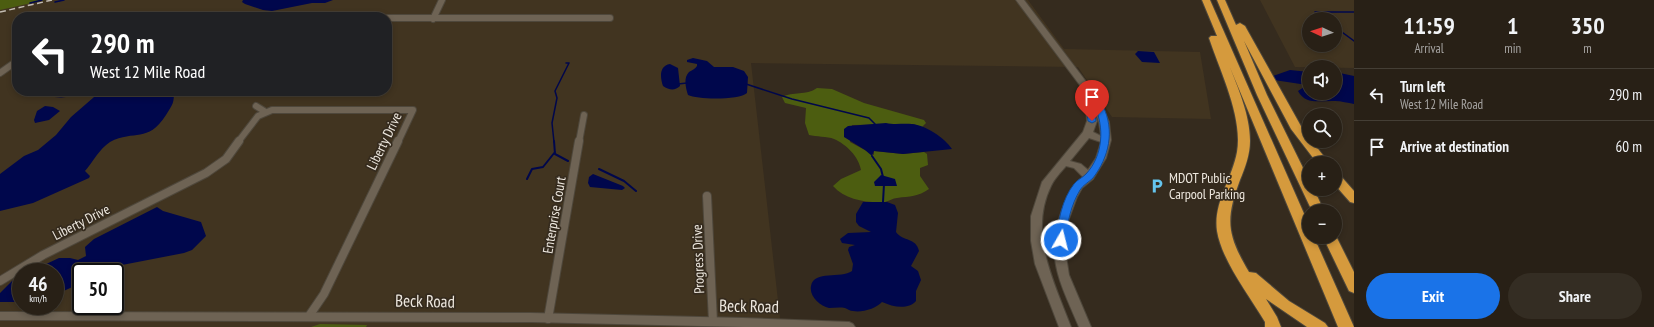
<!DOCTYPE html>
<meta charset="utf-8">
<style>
body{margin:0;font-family:"PT Sans Narrow",sans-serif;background:#342d23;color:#f1f3f6;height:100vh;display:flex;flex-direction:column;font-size:15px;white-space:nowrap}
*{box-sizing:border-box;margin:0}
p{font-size:13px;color:#a5a3a1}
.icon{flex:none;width:22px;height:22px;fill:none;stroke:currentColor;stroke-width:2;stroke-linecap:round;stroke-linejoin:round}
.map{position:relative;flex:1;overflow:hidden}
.sheet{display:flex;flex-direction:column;background:#282016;width:300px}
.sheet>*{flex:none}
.guide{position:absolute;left:12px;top:12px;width:380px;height:84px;border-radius:16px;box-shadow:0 2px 6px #0003,0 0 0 1px #443e35;background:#202124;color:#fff;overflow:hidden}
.needle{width:26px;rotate:273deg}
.tools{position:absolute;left:1302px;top:12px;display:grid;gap:8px}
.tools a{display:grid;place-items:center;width:40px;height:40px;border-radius:50%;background:#282016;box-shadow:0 2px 6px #0003,0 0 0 1px #443e35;font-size:20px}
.speed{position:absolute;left:12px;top:263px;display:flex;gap:8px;font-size:20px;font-weight:700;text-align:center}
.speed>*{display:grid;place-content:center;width:52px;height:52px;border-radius:50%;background:#282016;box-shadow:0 2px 6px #0003,0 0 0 1px #443e35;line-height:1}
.speed small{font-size:10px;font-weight:400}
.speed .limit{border:2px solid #111;border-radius:6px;background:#fff;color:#111}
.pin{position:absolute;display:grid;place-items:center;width:34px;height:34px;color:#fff;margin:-41px -17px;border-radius:50% 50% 50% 0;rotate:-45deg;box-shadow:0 0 4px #0007}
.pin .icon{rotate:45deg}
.me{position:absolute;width:44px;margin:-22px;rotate:8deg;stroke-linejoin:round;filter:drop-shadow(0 0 3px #0008)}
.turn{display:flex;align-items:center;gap:14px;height:84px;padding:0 12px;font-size:18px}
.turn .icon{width:52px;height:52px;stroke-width:2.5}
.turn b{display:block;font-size:28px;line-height:34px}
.eta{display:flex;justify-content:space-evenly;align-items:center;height:68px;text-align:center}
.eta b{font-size:24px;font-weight:700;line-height:28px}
.action{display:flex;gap:8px;margin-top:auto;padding:8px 12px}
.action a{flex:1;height:46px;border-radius:24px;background:#1a73e8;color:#fff;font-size:16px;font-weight:700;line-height:46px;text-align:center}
.action a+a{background:#342d23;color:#f1f3f6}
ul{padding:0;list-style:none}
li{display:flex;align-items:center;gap:12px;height:52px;padding:0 12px;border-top:1px solid #443e35}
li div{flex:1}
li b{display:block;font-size:15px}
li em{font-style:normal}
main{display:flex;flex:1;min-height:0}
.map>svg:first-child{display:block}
</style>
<main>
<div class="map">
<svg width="1354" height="327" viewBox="0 0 1354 327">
<rect width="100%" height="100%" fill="#352b1e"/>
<!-- built -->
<path fill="#413420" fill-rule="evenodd" d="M37,0H1028L1064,49L1200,52L1211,119L1112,117L1078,67L751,63L781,327H0V9ZM17,17H387V91H17ZM21,272H55V306H21ZM81,272H115V306H81Z
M1260,0H1354V68L1295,67ZM1309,19H1335V45H1309Z"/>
<!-- green -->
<path fill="#4c5d10" d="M0,0H45L0,10Z
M817,88L832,89L864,103L924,120L926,123L922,127L912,124L852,125L850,142L874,155V151L903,154L924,152L927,154L928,165L920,168V176L929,189C918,197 910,196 897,198C893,198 889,201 885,202C867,203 845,200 833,186L841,179L861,170C859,157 846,144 834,139C827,136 816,137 809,135L805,123L806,108L785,103L782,97C793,91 806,96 817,88Z"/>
<!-- forest -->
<path fill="#4c5d13" d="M320,324L367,325L366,327H311Z"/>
<!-- water -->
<path fill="#00074c" d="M243,0H333L325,3H312L272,11L263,10L245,4L242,2Z
M1138,51L1154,52L1160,63L1142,62L1135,54Z
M693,58L707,61L714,67H733L744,71L748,77L747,93C740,100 698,100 688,95C686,89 683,78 689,72C692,70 695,69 697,66V64L687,62V60Z
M670,64L678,68L680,86C675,91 669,90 663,86C660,77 659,66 670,64Z
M1290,70L1309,72V93H1335V72L1354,76V104C1348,103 1341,101 1335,101C1322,100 1306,106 1298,91L1307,85L1274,80L1273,76Z
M36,91H77C70,102 48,96 38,94Z
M101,91H174C174,103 173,104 166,115C147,144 135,129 110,142C99,149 93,162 85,171L90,176L89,178L33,203L0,211V174L24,156L38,150L56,135L71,117Z
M45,106L53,107L60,111L49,120L35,123L34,120L37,111Z
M886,123C895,125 903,123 912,124C925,125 945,138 952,149L903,154L874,151L872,156L865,150L844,137V129L848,126Z
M593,174L623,186L625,188L622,190L590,187L588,183L589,177Z
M881,175L895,179L897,186H875L874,182Z
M863,202H887L895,205L898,213L896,232C903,242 916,237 919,251L911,266L918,271L921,280L916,291V301C908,310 893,307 882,302C877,308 862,313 853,311C850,311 848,309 845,308C839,307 834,308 829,308C820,306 809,296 811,286C814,270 841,279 852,271L853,264L848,250L849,247L855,245L842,243L840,239L848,233L871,232L859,226L856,222V214Z
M157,207L163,211L201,222L206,236L192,250L184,253L122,265L103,272H81V283L55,295V272H29L59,258H70L78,260L86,256L85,247L94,239Z
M21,276V302H0V293L12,281Z"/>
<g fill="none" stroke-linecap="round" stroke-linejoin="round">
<!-- stream-far1 -->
<path stroke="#00074c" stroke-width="1.5" d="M55,2L64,0
M30,3L42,0
M1325,19L1315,12H1354
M1335,27L1354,41
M678,84L687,83
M746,84L792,99L869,118L875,124
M554,142L552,123L557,98L555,91L569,63H566"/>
<!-- stream -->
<path stroke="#00074c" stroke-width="2" d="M554,141L555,154L568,161
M872,156L881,169L883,177
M599,169L624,181L636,191
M527,179L532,169L543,167L555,152
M883,202L884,184"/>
<!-- minor-far1 casing -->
<g stroke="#4e473b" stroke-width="8">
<path id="minor-far1" d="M387,18H610
M433,19L442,0
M0,73L17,61
M256,106L264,111
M238,142L258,116L272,110H413L398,142
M579,142L584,115"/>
</g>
<!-- minor casing -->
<g stroke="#4e473b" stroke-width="10">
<path id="minor" d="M707,196L713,322
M0,281L43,255L206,173L226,159L239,141
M309,316L324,294L398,141
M548,319L579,141"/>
</g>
<!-- tertiary casing -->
<g stroke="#4e473b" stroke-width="2">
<path id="tertiary" d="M0,312L531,313L743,318L849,322L853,324L855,327H744L531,322L0,320Z"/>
</g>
<!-- secondary casing -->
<g stroke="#4e473b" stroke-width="2">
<path id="secondary" d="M1016,0H1024L1097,96L1109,122L1111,140L1106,158L1093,179L1082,188L1077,197L1067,224L1065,250L1069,275L1091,327H1079C1061,284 1044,257 1062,210C1067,197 1071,186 1083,177L1074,168L1066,166C1061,172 1054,179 1051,186C1028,233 1054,282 1071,327H1059L1035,264L1031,241V216L1042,182L1083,132L1087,121L1085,92ZM1095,112L1099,122L1101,136L1093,132L1097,121ZM1089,138L1101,142L1096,158L1088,170L1081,164L1070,161Z"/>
</g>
<!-- motorway casing -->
<g stroke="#4e473b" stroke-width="2">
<path id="motorway" d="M1202,0H1210L1309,225V237H1314L1354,327H1338L1229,65C1238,88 1250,115 1250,141C1250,155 1245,168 1240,180C1225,220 1227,235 1249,272L1256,273L1289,301L1325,323L1328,327H1307L1266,299L1277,317L1281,327H1265V322C1249,295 1222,261 1217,231C1213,203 1232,179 1237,152C1243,117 1220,71 1209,38L1211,36H1217Z
M1217,0H1225L1236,25L1240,23L1245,26L1302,128L1309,137V141H1312L1329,163H1317L1291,129L1244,41L1267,95L1309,180V189H1314L1324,211H1312L1257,95Z
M1335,173L1339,174L1354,191V203L1350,202L1335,185Z
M1335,234L1354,272V293L1349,291L1323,237H1335Z"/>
</g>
<!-- minor-far1 -->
<use href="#minor-far1" stroke="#6e6354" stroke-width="6"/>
<!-- minor -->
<use href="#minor" stroke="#6e6354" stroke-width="8"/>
<!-- tertiary -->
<use href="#tertiary" fill="#6e6354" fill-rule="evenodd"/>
<!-- secondary -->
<use href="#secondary" fill="#6e6354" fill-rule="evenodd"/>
<!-- motorway -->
<use href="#motorway" fill="#d59a3d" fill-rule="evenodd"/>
<!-- rail -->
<path stroke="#c2bbb1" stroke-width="1.5" stroke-dasharray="6 3.5" stroke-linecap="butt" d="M0,12L52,0"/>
</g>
<!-- route -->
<path fill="#1a73e8" stroke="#114b97" d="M1088,88L1091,89C1095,94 1100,100 1103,106C1115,131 1109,157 1093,178C1089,182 1083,185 1080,190C1071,205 1067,223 1066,240L1061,244L1056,240C1058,222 1062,199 1074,184C1077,180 1082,178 1086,174C1103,156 1105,127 1094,105L1096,121L1092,123L1088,121L1084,90Z"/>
<!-- icons -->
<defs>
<g id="parking-bare" transform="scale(1.2)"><path d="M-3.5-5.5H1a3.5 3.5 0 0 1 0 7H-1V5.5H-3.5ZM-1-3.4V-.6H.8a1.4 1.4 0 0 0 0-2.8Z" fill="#65c5ee" stroke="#352b1e" stroke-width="2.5" paint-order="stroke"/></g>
</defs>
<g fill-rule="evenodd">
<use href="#parking-bare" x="1157" y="186"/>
</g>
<g text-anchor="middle" stroke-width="3.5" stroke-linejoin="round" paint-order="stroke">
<!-- street labels -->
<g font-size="14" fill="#eee8df" stroke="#352b1e">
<text transform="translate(384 141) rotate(-64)" y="5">Liberty Drive</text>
<text transform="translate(554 215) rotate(-80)" y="5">Enterprise Court</text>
<text transform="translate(81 222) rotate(-27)" y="5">Liberty Drive</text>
<text transform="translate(698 259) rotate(-92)" y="5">Progress Drive</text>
</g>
<!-- poi labels -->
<g font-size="14" fill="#eee8df" stroke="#352b1e" text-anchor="start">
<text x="1169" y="183">MDOT Public<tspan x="1169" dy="16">Carpool Parking</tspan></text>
</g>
<!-- near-street labels -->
<g font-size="17" fill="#eee8df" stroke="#352b1e">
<text transform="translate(425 301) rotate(1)" y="6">Beck Road</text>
<text transform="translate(749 306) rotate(1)" y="6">Beck Road</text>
</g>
</g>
</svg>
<div class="tools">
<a><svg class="needle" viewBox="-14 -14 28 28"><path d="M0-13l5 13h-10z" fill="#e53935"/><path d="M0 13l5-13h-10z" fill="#a5a3a1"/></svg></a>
<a><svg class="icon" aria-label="sound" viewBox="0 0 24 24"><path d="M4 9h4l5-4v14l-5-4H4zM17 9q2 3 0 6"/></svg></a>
<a><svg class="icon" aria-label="search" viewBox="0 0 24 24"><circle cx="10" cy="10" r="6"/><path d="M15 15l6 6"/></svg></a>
<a>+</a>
<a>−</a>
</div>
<div class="speed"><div>46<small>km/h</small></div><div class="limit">50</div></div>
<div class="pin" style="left:1092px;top:121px;background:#d93025"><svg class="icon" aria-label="arrive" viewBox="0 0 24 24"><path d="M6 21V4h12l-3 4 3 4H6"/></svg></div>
<svg class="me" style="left:1061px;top:240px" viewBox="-20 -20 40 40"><circle r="17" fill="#1a73e8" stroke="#fff" stroke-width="3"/><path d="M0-11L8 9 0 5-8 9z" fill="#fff"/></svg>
<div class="guide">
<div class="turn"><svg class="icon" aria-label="left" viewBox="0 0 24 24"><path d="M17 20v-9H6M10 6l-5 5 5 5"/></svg><div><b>290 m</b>West 12 Mile Road</div></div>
</div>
</div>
<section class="sheet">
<div class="eta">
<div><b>11:59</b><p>Arrival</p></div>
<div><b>1</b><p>min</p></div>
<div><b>350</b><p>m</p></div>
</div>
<ul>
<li><svg class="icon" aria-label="left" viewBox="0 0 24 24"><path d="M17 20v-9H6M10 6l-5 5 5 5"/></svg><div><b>Turn left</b><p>West 12 Mile Road</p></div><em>290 m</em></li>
<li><svg class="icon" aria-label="arrive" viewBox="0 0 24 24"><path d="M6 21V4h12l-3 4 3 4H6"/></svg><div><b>Arrive at destination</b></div><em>60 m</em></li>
</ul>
<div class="action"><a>Exit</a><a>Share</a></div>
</section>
</main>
